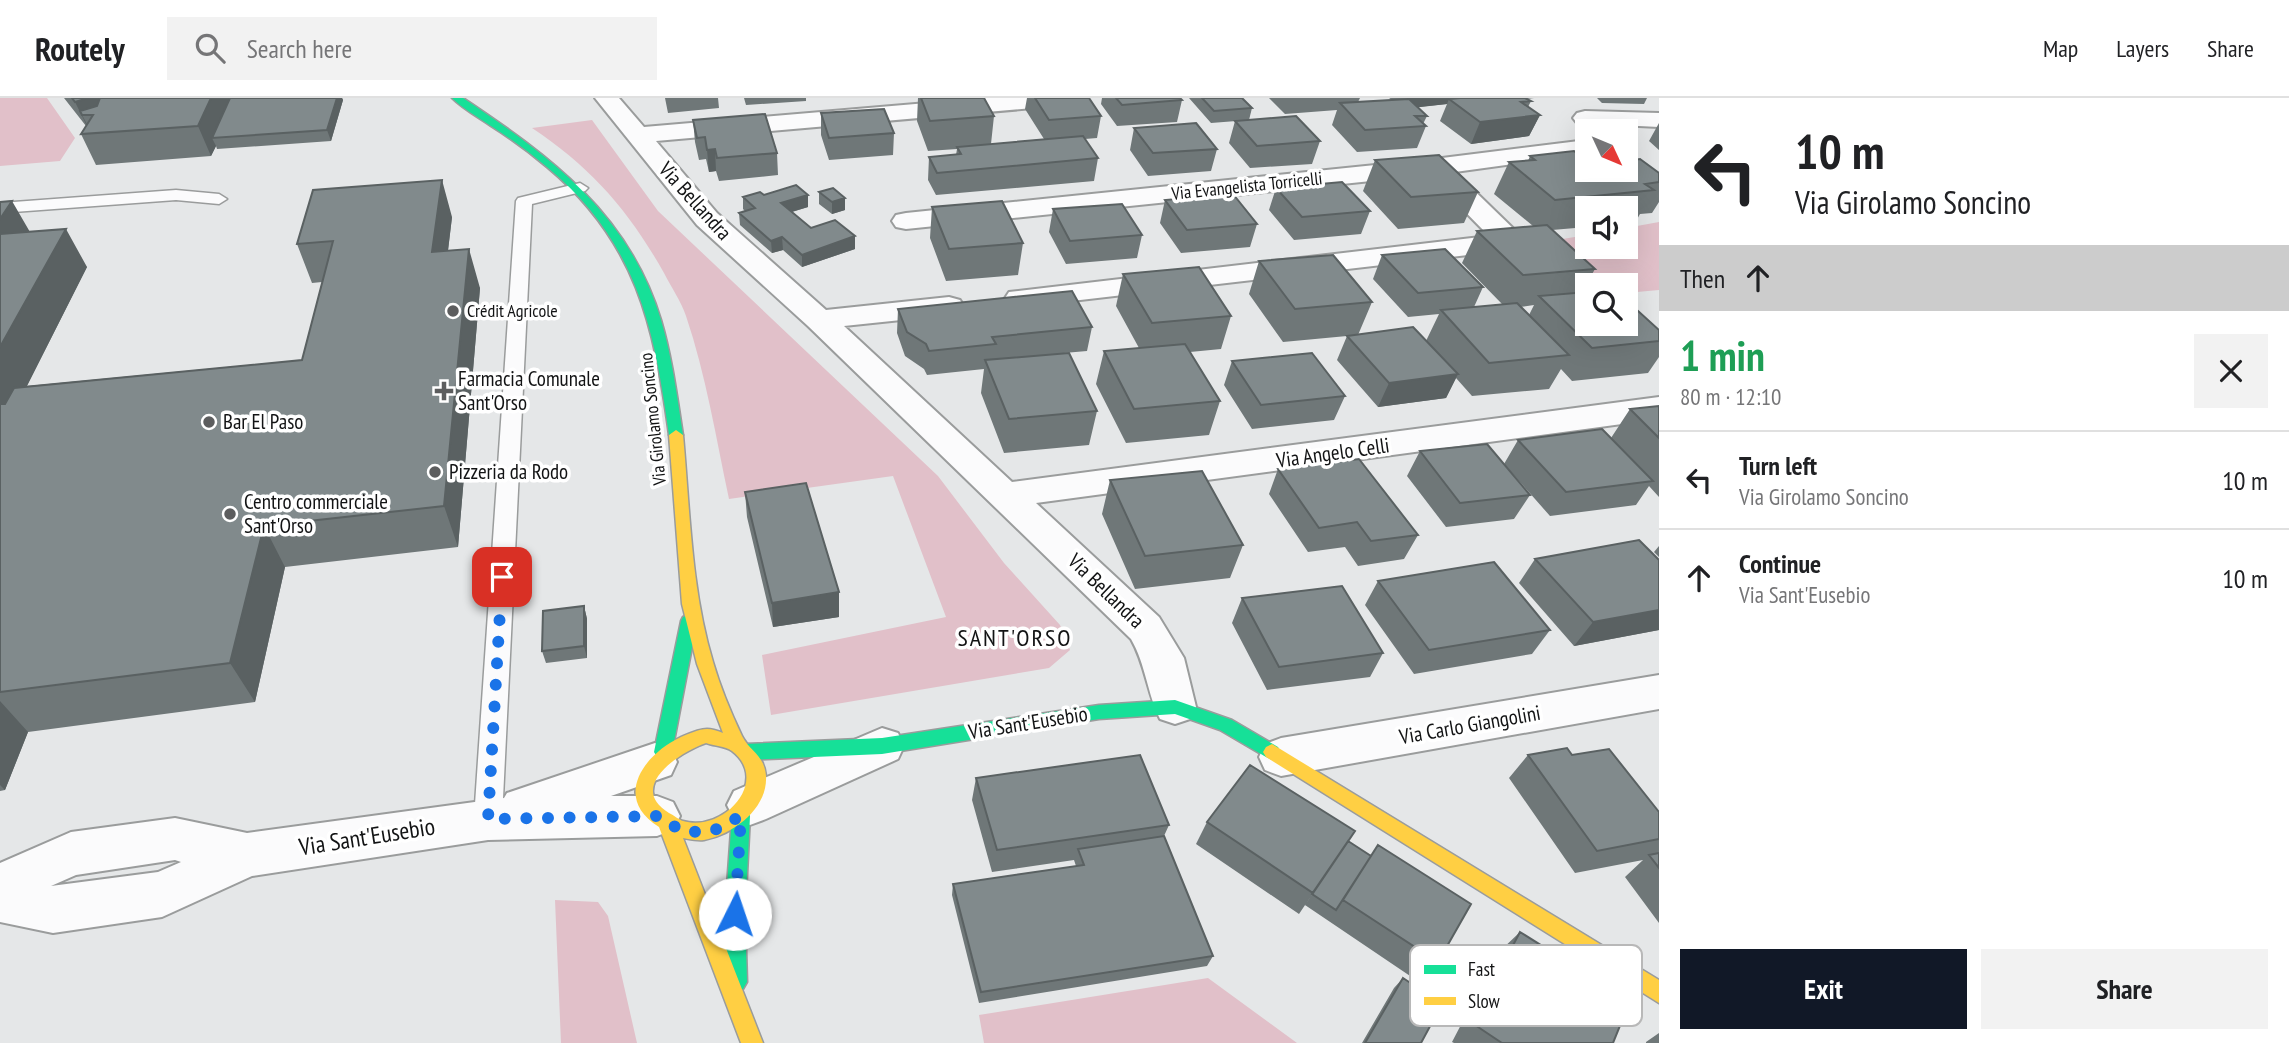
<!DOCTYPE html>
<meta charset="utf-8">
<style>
body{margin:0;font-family:"PT Sans Narrow",sans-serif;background:#f2f2f2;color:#202124;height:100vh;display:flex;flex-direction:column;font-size:26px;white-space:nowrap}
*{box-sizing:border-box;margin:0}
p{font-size:23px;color:#757577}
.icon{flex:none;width:38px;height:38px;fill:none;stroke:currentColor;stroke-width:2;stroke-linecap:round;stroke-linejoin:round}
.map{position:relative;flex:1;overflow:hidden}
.side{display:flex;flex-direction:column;background:#fff;width:630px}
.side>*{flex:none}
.banner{background:#fff;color:#202124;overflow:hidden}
.needle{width:46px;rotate:134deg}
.tools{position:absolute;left:1575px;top:21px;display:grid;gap:14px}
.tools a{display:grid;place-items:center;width:63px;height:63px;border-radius:0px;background:#fff;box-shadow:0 7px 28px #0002;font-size:35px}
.pin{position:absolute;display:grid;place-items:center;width:60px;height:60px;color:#fff;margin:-30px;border-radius:14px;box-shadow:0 4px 10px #0006}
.me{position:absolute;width:77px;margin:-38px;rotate:4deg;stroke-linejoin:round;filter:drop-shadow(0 0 5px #0008)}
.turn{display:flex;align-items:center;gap:24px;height:147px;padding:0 21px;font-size:32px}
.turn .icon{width:91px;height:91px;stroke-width:2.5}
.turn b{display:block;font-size:49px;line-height:60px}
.then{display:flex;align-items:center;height:66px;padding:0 21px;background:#0003;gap:14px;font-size:26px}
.round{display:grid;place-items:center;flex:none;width:74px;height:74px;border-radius:0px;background:#f2f2f2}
.overview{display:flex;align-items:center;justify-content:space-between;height:119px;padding:0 21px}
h1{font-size:42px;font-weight:600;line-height:52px;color:#1e9e55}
.cta{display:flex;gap:14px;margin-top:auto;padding:14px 21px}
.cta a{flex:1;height:80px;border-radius:0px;background:#111827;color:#fff;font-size:28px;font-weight:600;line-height:80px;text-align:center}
.cta a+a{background:#f2f2f2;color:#202124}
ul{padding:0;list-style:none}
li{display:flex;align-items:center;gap:21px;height:98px;padding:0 21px;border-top:2px solid #e0e0e0}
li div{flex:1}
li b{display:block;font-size:26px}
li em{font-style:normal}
header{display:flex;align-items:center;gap:42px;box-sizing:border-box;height:98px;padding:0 35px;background:#fff;border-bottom:2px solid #e0e0e0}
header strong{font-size:33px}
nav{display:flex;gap:38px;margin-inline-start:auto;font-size:24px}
.search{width:490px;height:63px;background:#f2f2f2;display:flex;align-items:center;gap:18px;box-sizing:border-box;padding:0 24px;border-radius:0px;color:#757577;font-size:26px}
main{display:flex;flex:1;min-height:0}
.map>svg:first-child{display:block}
</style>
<header>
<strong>Routely</strong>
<div class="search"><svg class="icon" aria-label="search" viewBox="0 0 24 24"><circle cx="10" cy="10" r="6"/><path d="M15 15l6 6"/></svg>Search here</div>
<nav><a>Map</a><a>Layers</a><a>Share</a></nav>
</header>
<main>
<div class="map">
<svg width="1659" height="945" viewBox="0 0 1659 945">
<rect width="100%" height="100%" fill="#e5e7e8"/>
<!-- green -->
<path fill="#e1c0c9" d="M0,0H47L75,40L60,63L0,68Z
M592,22L658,113L938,378L1004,465L1060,527L1070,552L1049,570L771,617L762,557L946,519L893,378L729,401C716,340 706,277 686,218C681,203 671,189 664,175C629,113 592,70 532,30Z
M1659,124V192L1626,195V187H1588L1544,144L1587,137V149H1626V130Z
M555,802L598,804L608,818L637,945H561Z
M1208,880L1297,945H984L979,917Z"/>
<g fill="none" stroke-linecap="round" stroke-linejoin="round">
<!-- lane casing -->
<g stroke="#9a9c9c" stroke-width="3">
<path id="lane" d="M580,85L588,90L585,93L532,106L502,721L498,730L488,733L478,730L474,721L516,103L518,100Z
M176,92L219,96L227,101L219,106L176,102L0,115V105Z"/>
</g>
<!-- street casing -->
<g stroke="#9a9c9c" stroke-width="4">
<path id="street" d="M595,0H619L644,29L986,0H1080L1076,5L1068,7L656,43L717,115L826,212L949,199L960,202L964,208L960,214L949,217L844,228L1012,384L1659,299V321L1036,405L1159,519L1184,560L1196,609L1190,621L1175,626L1160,621C1147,595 1146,567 1131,541L808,228L697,127Z
M1585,13L1659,15V29L1577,25L1573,20L1577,15Z
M1587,42V56L1455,74L1521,138L1525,144L1521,150L1511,152L1020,209L1009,206L1005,200L1009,194L1489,138L1429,77L906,131L896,129L892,123L896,117L906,115L1434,61Z
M1659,577V611L1281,678L1265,672L1259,659L1265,646L1281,640Z
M882,630L898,635L904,648L898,661L766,721L750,727L734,721L727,707L734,693Z
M655,645L671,651L677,664L671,677L611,698H657L673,704L680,718L673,732L657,738L488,742L252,778L162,819L53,835L0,824V765L71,734L175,720L247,735L504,700L507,695ZM175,762L181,764L158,774L51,788L76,777Z"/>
</g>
<!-- fast casing -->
<g stroke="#9a9c9c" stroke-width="3">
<path id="fast" d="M452,0H463C551,59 629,116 661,222C672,259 677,298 683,337L681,340L676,342L669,337C654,227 636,143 547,69C529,54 510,40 491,28C478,19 463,11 452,0Z
M689,517L695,519L697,523L672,654L669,659L663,662L657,659L654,654L681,523L683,519Z
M1175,602L1232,622L1278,649L1281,654L1278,659L1272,662L1266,659L1220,632L1175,616L1099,621L882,656L746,662L740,659L737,654L740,649L746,646L882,640L1099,607Z
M741,710L748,712L750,718L745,816L747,884L743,891L736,894L729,891L725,884V816L732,718L734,712Z"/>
</g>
<!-- slow casing -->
<g stroke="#9a9c9c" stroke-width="3">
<path id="slow" d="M676,332L683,337C690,413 691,491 713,564C720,588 731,615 742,638C750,654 764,656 766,678C768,711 732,737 704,742C697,743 689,741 683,740L763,945H741L659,729C612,700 644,656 681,639C688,636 699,631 707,631C712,631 718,633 723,635L697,566L682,506L669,337ZM706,645C714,648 725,648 732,653C771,683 723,735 683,723C679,722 674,717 669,715C626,689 680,654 706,645Z
M1272,646L1659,882V905L1266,659L1263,654L1266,649Z"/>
</g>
<!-- lane -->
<use href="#lane" fill="#fbfbfc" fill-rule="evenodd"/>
<!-- street -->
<use href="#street" fill="#fbfbfc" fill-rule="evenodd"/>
<!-- fast -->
<use href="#fast" fill="#16e098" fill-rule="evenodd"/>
<!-- slow -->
<use href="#slow" fill="#ffcf43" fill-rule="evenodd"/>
</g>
<!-- wall -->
<path fill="#6f7778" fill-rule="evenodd" d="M64,0H229V1L230,0H342L343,2L331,43L217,51L216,48L211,58L96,67L81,36L86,28Z
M665,0H718L719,10L668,15Z
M744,0H806V3L746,7Z
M918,0H984L994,18L991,46L1044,41L1025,11L1027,0H1089L1101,18L1097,40L1085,41L1098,60L1094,83L936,97L928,82L929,59L956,57L957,51L928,53L917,23Z
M1102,0H1180L1182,2L1177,24L1117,28L1101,6Z
M1189,0H1242L1252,10L1249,22L1211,25Z
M1269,0H1360L1358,4L1392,2L1389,0H1534L1526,1L1531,3L1528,9L1540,17L1529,38L1471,46L1440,23L1447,6L1418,9L1427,18L1423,26L1426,28L1417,50L1357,54L1332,27L1337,12L1285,16Z
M1597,0H1647L1644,6L1602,5Z
M821,15L894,35L893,57L829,62L821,37Z
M693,22L777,55L778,77L719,83L716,73L709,74L706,61L699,62L695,44Z
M1235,23L1320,43L1312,66L1250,70L1229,45Z
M1659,25V52L1649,43Z
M1134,30L1217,51L1211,73L1148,78L1130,52Z
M1530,58L1587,72L1659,75V104L1652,115L1640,116L1636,123L1626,125V110H1587V129L1552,132L1595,171L1582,194L1659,232V259L1648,275L1572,283L1561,271L1549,291L1472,298L1456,280L1446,300L1378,309L1337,262L1347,238L1283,244L1249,196L1259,163L1372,204L1358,237L1426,243L1439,216L1408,219L1373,181L1382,157L1483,189L1474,209L1502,206L1462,165L1477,133L1533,128L1494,96L1509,64L1528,63ZM1534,207L1529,217L1520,209Z
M1375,62L1478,94L1464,125L1398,131L1363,93Z
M1276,90L1370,113L1361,136L1294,142L1269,112Z
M819,94L845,112L832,116L819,106Z
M764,97H808V109L792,114L811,130L855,138V151L802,169L783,152L772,155L740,127L739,115L745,113L743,111V99Z
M1165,102L1257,126L1250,149L1181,155L1160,125Z
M0,104L30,134L87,169L27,288L302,262L322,184L312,185L297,146L452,119L448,153L480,190L458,449L285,469L255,604L28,634L5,692L0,693Z
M932,109L1023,145L1018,177L946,183L930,140Z
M1053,111L1142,137L1137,160L1066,166L1049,134Z
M1123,176L1231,218L1221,251L1190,254L1220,303L1209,337L1126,345L1096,286L1104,253L1139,250L1116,208Z
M898,211L1092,229L1087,253L1064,255L1097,313L1089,347L1004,355L981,295L984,271L927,277L924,271L905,258L897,235Z
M1232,263L1345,298L1334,322L1252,331L1224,287Z
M1659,308V399L1649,388L1636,407L1550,418L1504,366L1518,342L1611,340L1630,311Z
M1420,353L1530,397L1514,421L1446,429L1407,378Z
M1278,371L1418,437L1404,461L1358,468L1345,449L1308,454L1269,396Z
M1110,382L1243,447L1230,480L1135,491L1102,416Z
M745,394L839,519L773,529L747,419Z
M1659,448V459L1654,454Z
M1535,461L1659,462V532L1574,548L1519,485Z
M1378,483L1550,532L1532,556L1414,576L1365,507Z
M1242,500L1383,555L1370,579L1267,592L1232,525Z
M584,508L587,521V560L546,565L542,553Z
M1528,657H1572L1659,714V825L1625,779L1643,762L1575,775L1509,680Z
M976,680L1169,727L1164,738L1213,858L1207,868L979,905L952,797L953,786L1076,768L1074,762L992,774L972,702Z
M1207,724L1348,743L1371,758L1378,747L1438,864L1419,884L1305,807L1340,755L1299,816L1196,746Z
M1520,834L1613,945H1454L1452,944L1499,854Z
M1403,880L1421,945H1362L1394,890Z
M1659,935V945H1646V944Z"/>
<!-- shaded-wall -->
<path fill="#5a6162" d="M88,0H114L93,17L80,13L91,34H90L75,4Z
M211,0H229L233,9L212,40L216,48L211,58L198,28Z
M337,0H342L343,2L331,43L327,32Z
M1407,0H1460L1449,1L1447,6L1403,11Z
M1540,17L1529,38L1471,46L1480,24Z
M715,51L716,73L709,74L707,52Z
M442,82L452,119L443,193L432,154Z
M808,97V109L781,117V105Z
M845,100V112L832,116V104Z
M12,103L34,141L0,155V121Z
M66,131L87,169L1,339L0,337V249Z
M855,138V151L802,169V157Z
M782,139L783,152L772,155L771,143Z
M469,151L480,190L458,449L444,408Z
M1458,276L1446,300L1378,309L1389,285Z
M264,428L285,469L255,604L230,565Z
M839,494V519L773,529L772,505Z
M584,508L587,521V560L584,548Z
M1659,512V532L1574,548L1593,524Z
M0,603L28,634L5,692L0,687Z"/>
<!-- building -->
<path fill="#818a8c" stroke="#5a6162" stroke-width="2" d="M72,0H88L75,4Z
M100,0H211L198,28L81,36L93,17H82L80,13L97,8Z
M230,0H337L327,32L212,40Z
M921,0H984L994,18L930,23Z
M1035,0H1089L1101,18L1049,22Z
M1116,0H1180L1182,2L1122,7Z
M1202,0H1242L1252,10L1214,13Z
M1460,0H1525L1531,3L1521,4L1540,17L1480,24L1449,1Z
M1409,1L1427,18H1415L1426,28L1365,32L1340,5Z
M884,11L894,35L829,40L821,15Z
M765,16L777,55L717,60L715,51L707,52L705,39L697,40L693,22Z
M1296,18L1320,43L1257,48L1235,23Z
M1196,25L1217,51L1153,55L1134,30Z
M1083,38L1098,60L937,75L929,59L961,56L957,49Z
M1574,53L1587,63V72H1626V63L1640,61L1659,75V84L1645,86L1654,92L1555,102L1509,64L1535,62L1530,58Z
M1439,57L1478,94L1411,99L1375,62Z
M442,82L432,154L469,151L444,408L264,428L230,565L0,594V306H5L14,290L302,262L333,143L297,146L313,92Z
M1342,84L1370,113L1302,119L1276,90Z
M796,87L808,97L781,105L811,130L835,122L855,138L802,157L782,139L771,143L739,115L755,110L743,99L760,94L764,97Z
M833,90L845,100L832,104L819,94Z
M1233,96L1257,126L1187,132L1165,102Z
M12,103L0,121V104Z
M1002,103L1023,145L949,151L932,109Z
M1122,106L1142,137L1070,143L1053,111Z
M1547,127L1595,171L1523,177L1477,133Z
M66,131L0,249V136Z
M1445,151L1483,189L1418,195L1382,157Z
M1333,157L1372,204L1295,211L1259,163Z
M1199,169L1231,218L1152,225L1123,176Z
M1072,193L1092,229L992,239L996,246L929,253L926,246L907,234L898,211Z
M1587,194V226H1626V202L1659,232V243L1592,250L1539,198Z
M1517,205L1569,257L1489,265L1441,212Z
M1413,229L1458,276L1389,285L1347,238Z
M1185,246L1220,303L1134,311L1104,253Z
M1069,255L1097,313L1009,321L985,262Z
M1312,255L1345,298L1261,307L1232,263Z
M1659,308V340L1630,311Z
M1602,331L1653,383L1566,394L1518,342Z
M1487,346L1530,397L1460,405L1420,353Z
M1359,361L1418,437L1371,443L1357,424L1319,430L1278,371Z
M1202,373L1243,447L1145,458L1110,382Z
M806,385L839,494L772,505L745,394Z
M1639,442L1659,462V512L1593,524L1535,461Z
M1494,464L1550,532L1429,552L1378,483Z
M1342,488L1383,555L1279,569L1242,500Z
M584,508V548L542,553L543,513Z
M1567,650L1572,657L1609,651L1659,714V741L1597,753L1528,657Z
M1140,657L1169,727L997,752L976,680Z
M1250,667L1355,733L1313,795L1207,724Z
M1164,738L1213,858L981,894L953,786L1084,767L1078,751Z
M1348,743L1371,758L1336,812L1312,796Z
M1378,747L1471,806L1438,864L1343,802Z
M1659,755V770L1649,757Z
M1520,834L1630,903L1613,945H1502L1472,925Z
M1403,880L1442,906L1421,945H1365Z"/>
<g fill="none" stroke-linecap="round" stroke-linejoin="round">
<!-- route -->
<path stroke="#1a73e8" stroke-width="12" stroke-dasharray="0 21.6" d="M502,479L488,721L657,718L682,733L697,734L713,733L741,718L735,816"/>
</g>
<!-- markers -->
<g fill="#5c5d5e" stroke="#fff" stroke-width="2.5">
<circle cx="453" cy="213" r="7"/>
<path d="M440.5 282.5h7v7h7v7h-7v7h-7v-7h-7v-7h7z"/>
<circle cx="209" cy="324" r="7"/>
<circle cx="435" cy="374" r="7"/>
<circle cx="230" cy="416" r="7"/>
</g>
<g text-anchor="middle" stroke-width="7" stroke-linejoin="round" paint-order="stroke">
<!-- far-street labels -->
<g font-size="18" fill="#121314" stroke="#fff">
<text transform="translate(1247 88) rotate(-6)" y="6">Via Evangelista Torricelli</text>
<text transform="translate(653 321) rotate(-96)" y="6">Via Girolamo Soncino</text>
</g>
<!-- far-poi labels -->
<g font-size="18" fill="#121314" stroke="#fff" text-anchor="start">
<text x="467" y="219">Crédit Agricole</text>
</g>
<!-- street labels -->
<g font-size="21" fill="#121314" stroke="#fff">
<text transform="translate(695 103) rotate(48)" y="7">Via Bellandra</text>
<text transform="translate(1333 355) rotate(-8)" y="7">Via Angelo Celli</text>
<text transform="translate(1106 493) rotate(44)" y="7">Via Bellandra</text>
<text transform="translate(1028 625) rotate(-9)" y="7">Via Sant'Eusebio</text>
<text transform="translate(1470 627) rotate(-10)" y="7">Via Carlo Giangolini</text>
</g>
<!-- poi labels -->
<g font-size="21" fill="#121314" stroke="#fff" text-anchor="start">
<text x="458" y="288">Farmacia Comunale<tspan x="458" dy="24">Sant'Orso</tspan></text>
<text x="223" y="331">Bar El Paso</text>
<text x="449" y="381">Pizzeria da Rodo</text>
<text x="244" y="411">Centro commerciale<tspan x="244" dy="24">Sant'Orso</tspan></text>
</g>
<!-- quarter labels -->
<g font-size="24" letter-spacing="2" fill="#121314" stroke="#fff">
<text x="1015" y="548">SANT'ORSO</text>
</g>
<!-- near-street labels -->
<g font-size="24" fill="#121314" stroke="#fff">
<text transform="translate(367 739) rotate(-9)" y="8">Via Sant'Eusebio</text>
</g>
</g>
<!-- legend -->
<rect x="1410" y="847" width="232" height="81" rx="10" fill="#fff" stroke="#b8b8b8" stroke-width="2"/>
<rect x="1424" y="867" width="32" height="9" fill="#16e098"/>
<rect x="1424" y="899" width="32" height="8" fill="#ffcf43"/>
<g font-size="19" fill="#121314">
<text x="1468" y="878">Fast</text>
<text x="1468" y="910">Slow</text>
</g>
</svg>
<div class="tools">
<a><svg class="needle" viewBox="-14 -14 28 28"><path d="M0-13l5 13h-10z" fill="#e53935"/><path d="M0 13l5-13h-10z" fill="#757577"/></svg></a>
<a><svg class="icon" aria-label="sound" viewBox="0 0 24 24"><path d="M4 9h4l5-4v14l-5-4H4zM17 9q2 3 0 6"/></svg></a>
<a><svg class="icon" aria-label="search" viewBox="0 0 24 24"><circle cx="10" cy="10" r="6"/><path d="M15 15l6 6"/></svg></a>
</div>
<div class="pin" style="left:502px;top:479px;background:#d93025"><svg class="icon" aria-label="arrive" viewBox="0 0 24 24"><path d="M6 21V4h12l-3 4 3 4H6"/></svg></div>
<svg class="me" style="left:735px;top:816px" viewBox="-20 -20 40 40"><circle r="19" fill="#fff"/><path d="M0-13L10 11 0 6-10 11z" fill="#1a73e8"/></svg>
</div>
<section class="side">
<div class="banner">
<div class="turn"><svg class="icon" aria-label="left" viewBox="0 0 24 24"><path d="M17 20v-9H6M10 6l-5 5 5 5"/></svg><div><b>10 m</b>Via Girolamo Soncino</div></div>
<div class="then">Then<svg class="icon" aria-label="ahead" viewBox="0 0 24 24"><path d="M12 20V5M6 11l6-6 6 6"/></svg></div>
</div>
<div class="overview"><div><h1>1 min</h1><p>80 m · 12:10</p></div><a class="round"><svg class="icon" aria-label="close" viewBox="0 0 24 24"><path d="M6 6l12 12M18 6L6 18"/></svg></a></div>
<ul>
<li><svg class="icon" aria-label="left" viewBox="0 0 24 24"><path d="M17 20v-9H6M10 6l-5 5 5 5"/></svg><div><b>Turn left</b><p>Via Girolamo Soncino</p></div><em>10 m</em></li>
<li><svg class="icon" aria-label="ahead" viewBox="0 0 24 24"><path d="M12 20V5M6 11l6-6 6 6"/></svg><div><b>Continue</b><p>Via Sant'Eusebio</p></div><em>10 m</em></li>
</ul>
<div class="cta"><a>Exit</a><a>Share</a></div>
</section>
</main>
